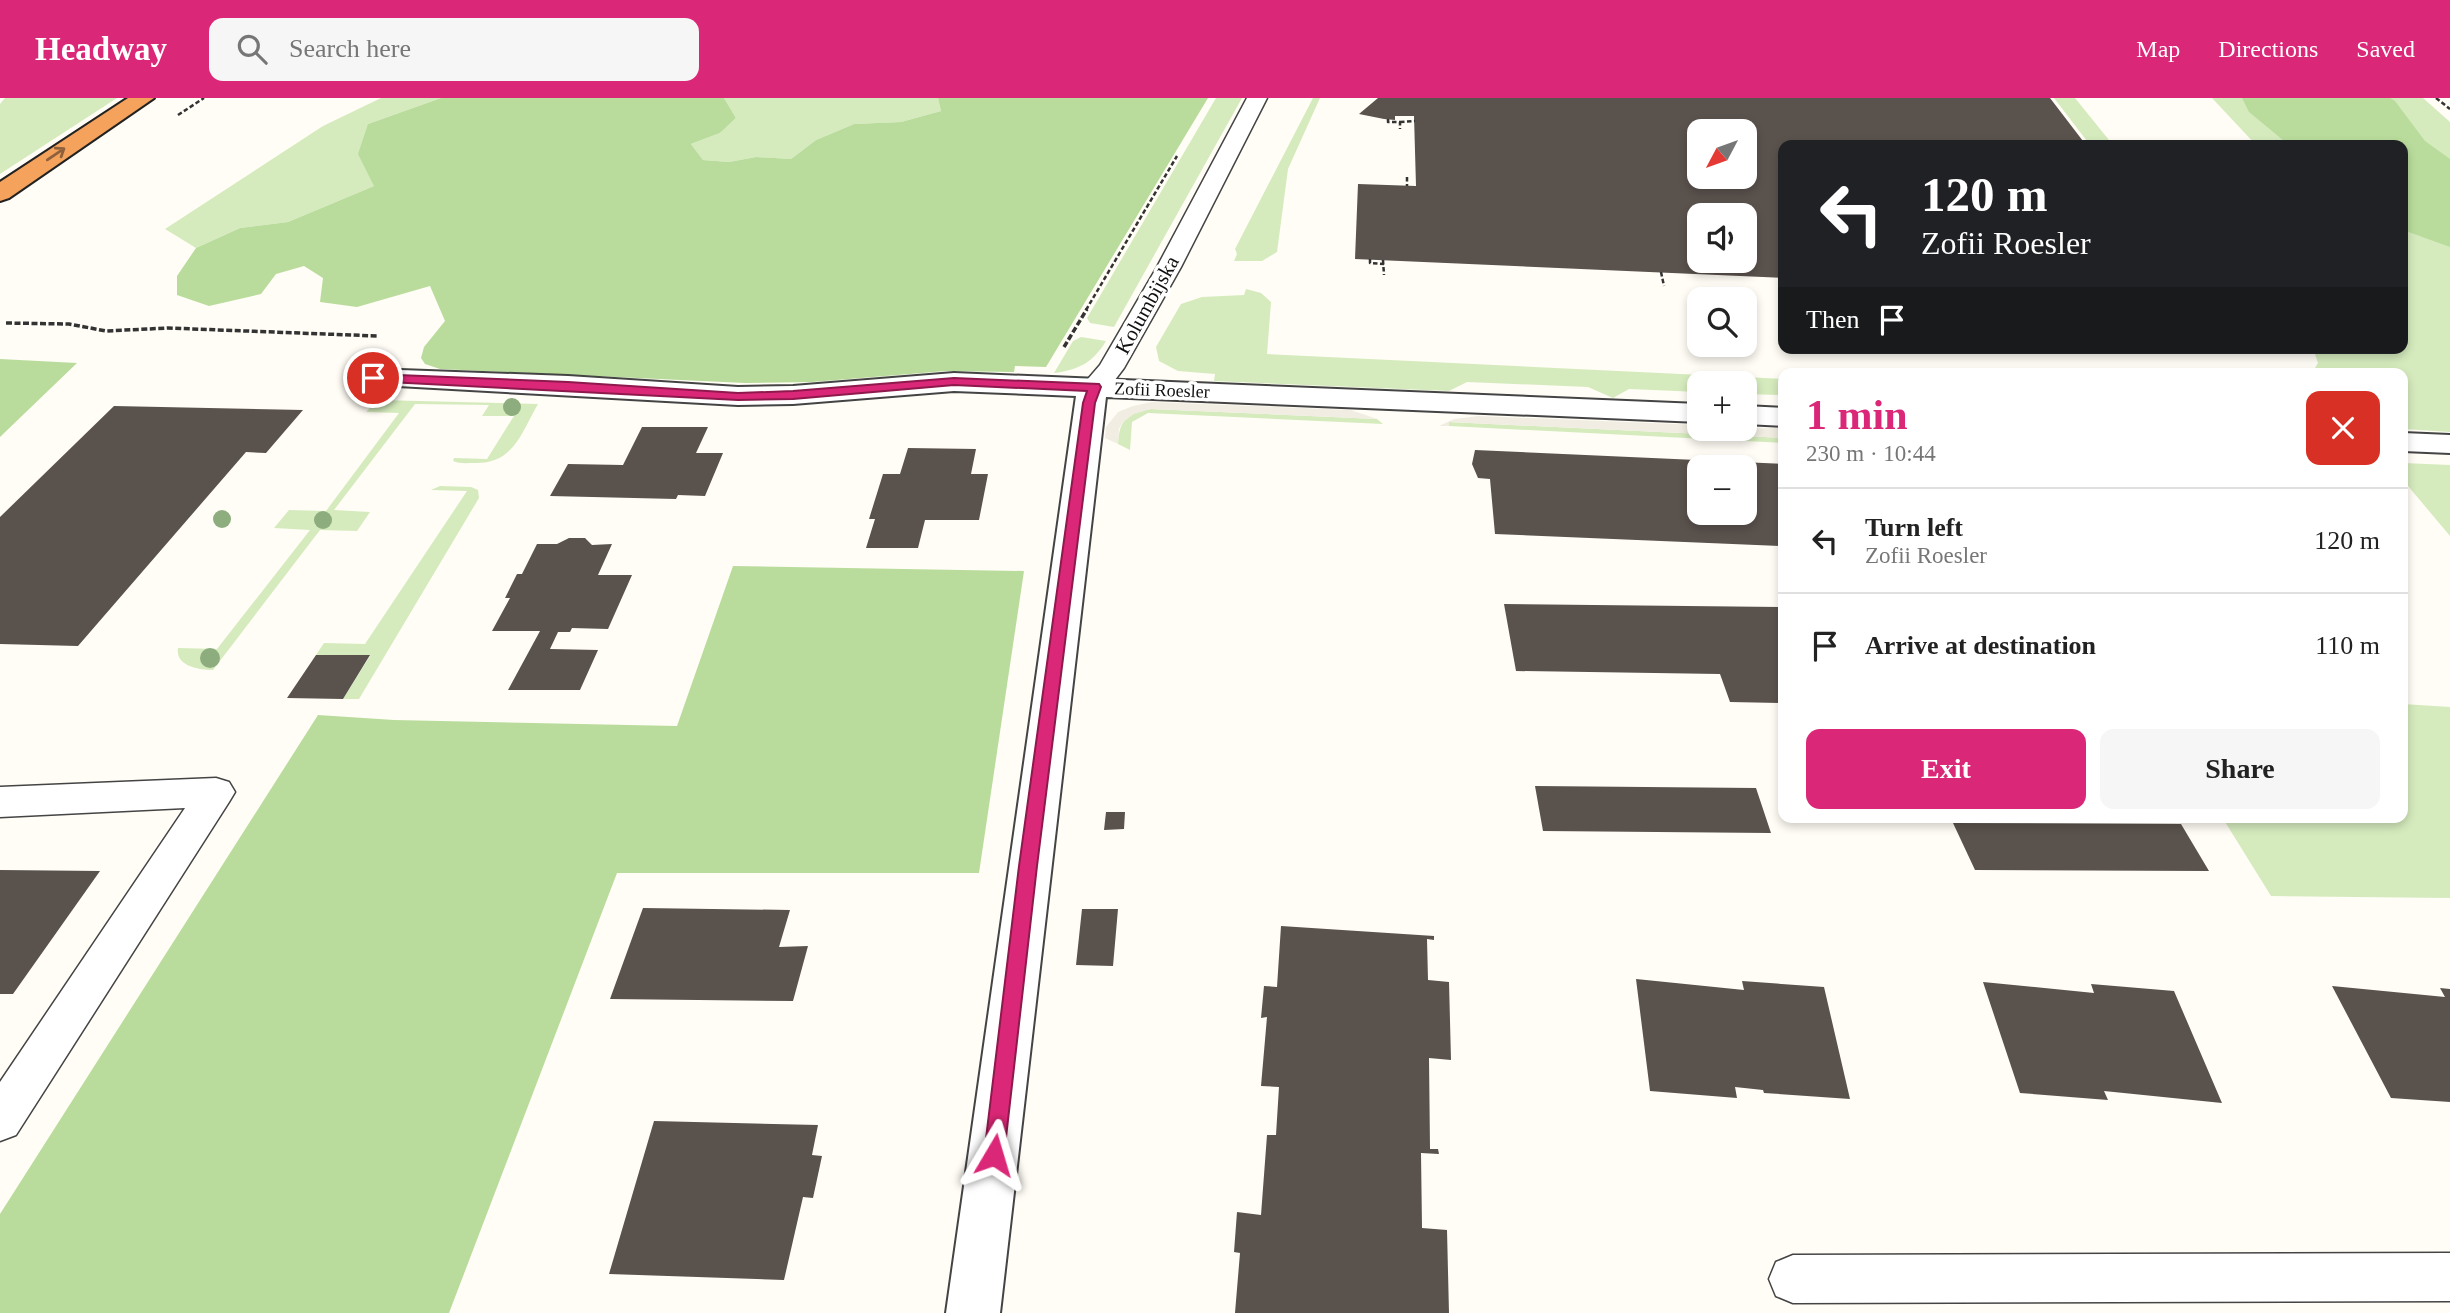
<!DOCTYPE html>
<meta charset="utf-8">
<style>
body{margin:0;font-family:"Times New Roman",serif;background:#f6f6f6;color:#222;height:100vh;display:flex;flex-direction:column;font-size:26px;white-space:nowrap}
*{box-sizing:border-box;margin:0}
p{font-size:23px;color:#767676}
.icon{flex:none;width:38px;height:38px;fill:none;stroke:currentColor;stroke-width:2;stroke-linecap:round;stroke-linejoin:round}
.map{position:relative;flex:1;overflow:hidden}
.panel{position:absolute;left:1778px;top:270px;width:630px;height:455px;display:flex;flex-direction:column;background:#fff;border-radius:14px;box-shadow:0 4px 10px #0003}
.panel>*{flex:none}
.hud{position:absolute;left:1778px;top:42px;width:630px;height:214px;border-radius:14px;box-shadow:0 4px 10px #0003;background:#202124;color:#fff;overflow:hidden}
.needle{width:46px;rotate:229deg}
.fabs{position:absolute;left:1687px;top:21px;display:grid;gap:14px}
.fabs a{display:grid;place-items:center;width:70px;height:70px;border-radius:14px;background:#fff;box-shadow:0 4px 10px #0003;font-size:35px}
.pin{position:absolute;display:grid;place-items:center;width:60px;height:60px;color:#fff;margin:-30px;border:4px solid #fff;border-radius:50%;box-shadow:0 2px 7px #0007}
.me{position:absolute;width:77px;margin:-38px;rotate:7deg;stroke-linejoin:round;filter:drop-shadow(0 0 5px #0008)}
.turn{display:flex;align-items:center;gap:24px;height:147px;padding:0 28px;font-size:32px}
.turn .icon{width:91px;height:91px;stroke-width:2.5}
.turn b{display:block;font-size:49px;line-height:60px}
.then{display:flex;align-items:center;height:66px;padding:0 28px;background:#0003;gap:14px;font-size:26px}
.round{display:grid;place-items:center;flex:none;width:74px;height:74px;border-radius:14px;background:#f6f6f6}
.head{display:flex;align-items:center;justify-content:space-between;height:119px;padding:0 28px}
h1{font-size:42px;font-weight:600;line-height:52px;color:#db2777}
.cta{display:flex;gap:14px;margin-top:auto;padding:14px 28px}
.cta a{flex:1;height:80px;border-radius:14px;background:#db2777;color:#fff;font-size:28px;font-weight:600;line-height:80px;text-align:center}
.cta a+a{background:#f6f6f6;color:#222}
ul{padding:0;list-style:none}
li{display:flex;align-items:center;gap:21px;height:105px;padding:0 28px;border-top:2px solid #e0e0e0}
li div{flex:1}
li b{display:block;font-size:26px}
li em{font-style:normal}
header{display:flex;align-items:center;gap:42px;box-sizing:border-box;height:98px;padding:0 35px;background:#db2777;color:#fff}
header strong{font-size:33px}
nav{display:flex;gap:38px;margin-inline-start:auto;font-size:24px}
.search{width:490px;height:63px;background:#f6f6f6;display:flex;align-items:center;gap:18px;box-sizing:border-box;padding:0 24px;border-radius:14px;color:#767676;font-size:26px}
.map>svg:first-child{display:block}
</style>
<header>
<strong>Headway</strong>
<div class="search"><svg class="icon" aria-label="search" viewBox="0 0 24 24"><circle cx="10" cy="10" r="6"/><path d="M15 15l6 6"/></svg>Search here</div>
<nav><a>Map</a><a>Directions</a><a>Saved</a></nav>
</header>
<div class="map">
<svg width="2450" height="1215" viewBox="0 0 2450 1215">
<rect width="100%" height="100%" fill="#fffdf5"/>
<!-- green -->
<path fill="#d5ebbd" d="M5,0H117L0,76V6Z
M381,0H441L368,26L374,88L288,124L240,130L196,150L165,131L323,28Z
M724,0H938L941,13L901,24L854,26L816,42L791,61L756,59L729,64L703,62L691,46L720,35L736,20Z
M1216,0H1242L1114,229L1090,225L1087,220Z
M1313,0H1320L1288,71L1277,154L1262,163H1234L1237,156L1235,151Z
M2054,0H2075L2113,47H2090Z
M2212,0H2423L2450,24V334L2403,331V275H2312L2318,265L2313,250H2403V47H2256Z
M1246,191L1261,195L1271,204L1267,256L1783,281V297L1745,296V285H1699V294L1629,291L1613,300L1588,289L1467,284L1449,293L1214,283L1215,276L1178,273L1159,263L1156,249L1181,206L1202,199L1244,197Z
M1081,239L1106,243C1093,265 1078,272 1054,275L1073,243Z
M378,302L538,306C521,335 514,366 474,365C467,365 459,366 453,363L454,360L487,361L514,318H482L489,307L415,306L334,412L370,414L357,433L320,432L213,572C199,572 175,568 178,550L217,551L310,432L274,430L289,412L326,413L399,315L366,314Z
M1151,311L1377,321L1383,326L1148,315L1132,324L1130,352L1118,346C1119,323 1127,314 1151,311Z
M1449,324L1783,340V345L1449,328Z
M2403,365L2450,367V438L2403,382Z
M440,388L471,389L478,392L479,400L359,601H343L370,558L316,557L324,545L365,546L467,393L431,392Z
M2403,606L2450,609V800L2271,798L2222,719H2403Z"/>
<!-- forest -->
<path fill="#b9dc9c" d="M441,0H724L736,20L720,35L691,46L703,62L729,64L756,59L791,61L816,42L854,26L901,24L941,13L938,0H1208L1046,269L1015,268L1014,274L946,273L812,284L745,285L440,271L425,266L421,260L424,249L445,223L430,188L357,209L320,204L323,180L304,168L276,176L261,196L209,208L177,197V178L196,150L240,130L288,124L374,88L358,56L368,26Z
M2242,0H2390L2395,3L2425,43L2450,61V149L2403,132V47H2289L2249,14Z
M0,261L77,265L0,339Z
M733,468L1024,473L979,775H617L449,1215H0V1116L318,617L394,622L677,628Z"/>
<!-- plaza -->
<path fill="#f1ede2" d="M1152,304L1351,312L1377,321L1151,311L1134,316L1123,324L1119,331L1118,346L1105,340L1106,329L1118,314L1133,308Z
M1478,318L1699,327V331L1782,330L1783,340L1449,324V328H1439L1454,321Z"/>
<!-- building -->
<path fill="#5a524d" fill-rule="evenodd" d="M1378,0H2050L2086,47H1783V180L1355,161L1358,86L1416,88L1414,18H1395V22L1384,21L1359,16ZM1699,33H1745V79H1699ZM1699,117H1745V163H1699Z
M114,308L303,312L266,355L246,354L78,548L0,546V419Z
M642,329H708L696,355H723L705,398L678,397L676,401L550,398L568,366L623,367Z
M908,350L976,351L971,376H988L979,422H925L918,450H866L875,421H869L883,376H900Z
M1475,352L1783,366V448L1495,436L1490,381L1478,380L1472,366ZM1699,369H1745V415H1699Z
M569,440H585L592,447L612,446L598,477H632L608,531L572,530L570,534H558L550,551L598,552L580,592H508L540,533H492L510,500H505L517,476H522L537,446H557Z
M1504,506L1783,509V605L1730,604L1720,576L1516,573Z
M316,557H370L343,601L287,600Z
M1535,688L1756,690L1771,735L1543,733Z
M1106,714H1125L1124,731L1104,732Z
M1953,725L2181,726L2209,773L1975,772Z
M0,772L100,773L13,896H0Z
M643,810L790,812L779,849L808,848L793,903L610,901Z
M1082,811H1118L1113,868L1076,867Z
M1281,828L1434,838V842L1427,841L1428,882L1449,884L1451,962L1429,960L1430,1051H1438L1439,1056L1421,1055L1422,1130L1447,1132L1449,1215H1235L1240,1155L1234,1154L1237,1114L1261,1117L1267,1037H1276L1279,989L1261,988L1267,919L1261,920L1264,888L1277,889Z
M1636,881L1744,892L1742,883L1824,889L1850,1001L1764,995L1763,992L1735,989L1737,1000L1650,993Z
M1983,884L2094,895L2091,886L2174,893L2222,1005L2104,993L2108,1002L2020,995Z
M2332,888L2445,899L2440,890L2450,891V1004L2391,1000Z
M654,1023L818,1027L812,1057L822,1058L813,1100L803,1099L784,1182L609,1176Z"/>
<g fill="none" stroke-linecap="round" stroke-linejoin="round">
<!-- lane casing -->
<g stroke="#444" stroke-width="3">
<path id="lane" d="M1247,0H1267L1181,169L1124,270L1105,295L1095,297L1085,295L1081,289L1100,267L1157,169Z
M216,680L229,684L235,694L229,704L16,1037L0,1043V984L185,710L0,719V689Z
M2450,1155V1203L1793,1205L1776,1198L1769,1181L1776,1164L1793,1157Z"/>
</g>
<!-- street casing -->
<g stroke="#444" stroke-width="4">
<path id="street" d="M373,271L568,278L738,289L793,288L954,275L1699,306V324L1106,299L1000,1215H946L1076,298L954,293L793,306L738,307L362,286L358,280L362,274Z
M1745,308L1783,310V328L1745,326Z
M2403,335L2450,337V355L2403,353Z"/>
</g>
<!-- highway casing -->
<g stroke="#222" stroke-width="4">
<path id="highway" d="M128,0H154L9,100L0,103V84Z"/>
</g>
<!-- path-far1 -->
<path stroke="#333" stroke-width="2.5" stroke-dasharray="4.5 2.5" stroke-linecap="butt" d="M2436,0L2450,11
M178,17L204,0
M1388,21V24H1400V31
M1400,24L1415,23
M1407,79V88
M1370,161V165L1384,166
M1383,162L1384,177
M1661,174L1664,188
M1086,212L1177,58"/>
<!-- path -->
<path stroke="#333" stroke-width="3.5" stroke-dasharray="6 2.5" stroke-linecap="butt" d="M6,225L69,226L106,233L168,230L377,238
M1064,249L1087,211"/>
<!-- lane -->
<use href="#lane" fill="#fff" fill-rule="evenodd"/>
<!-- street -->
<use href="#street" fill="#fff" fill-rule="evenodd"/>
<!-- highway -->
<use href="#highway" fill="#f5a25d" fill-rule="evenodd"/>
</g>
<!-- trees -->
<g fill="#8dad7f">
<circle cx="512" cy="309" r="9"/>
<circle cx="222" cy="421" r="9"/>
<circle cx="323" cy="422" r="9"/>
<circle cx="210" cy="560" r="10"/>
</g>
<!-- one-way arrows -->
<defs><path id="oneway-shaft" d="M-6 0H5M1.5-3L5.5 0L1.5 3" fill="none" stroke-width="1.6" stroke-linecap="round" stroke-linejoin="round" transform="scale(1.75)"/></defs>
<use stroke="#8e613b" href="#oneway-shaft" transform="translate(56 56) rotate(-34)"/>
<!-- route -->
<path fill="#db2777" stroke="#8e194d" stroke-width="2" d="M373,276L568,284L738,295L793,293L954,280L1099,286L1101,289L1095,305L1037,768L1004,1057L1001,1064L994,1067L987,1064L984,1057L1019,768L1083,305L1087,293L954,287L793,301L738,302L369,283L367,280Z"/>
<g text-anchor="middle" stroke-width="7" stroke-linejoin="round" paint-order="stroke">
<!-- far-street labels -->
<g font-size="18" fill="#111" stroke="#fff">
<text transform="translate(1162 292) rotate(2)" y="6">Zofii Roesler</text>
</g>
<!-- street labels -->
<g font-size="21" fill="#111" stroke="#fff">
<text transform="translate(1147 207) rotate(-61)" y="7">Kolumbijska</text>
</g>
</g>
</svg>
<div class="fabs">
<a><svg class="needle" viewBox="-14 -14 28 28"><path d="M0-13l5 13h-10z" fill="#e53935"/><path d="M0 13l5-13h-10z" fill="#767676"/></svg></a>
<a><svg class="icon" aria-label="sound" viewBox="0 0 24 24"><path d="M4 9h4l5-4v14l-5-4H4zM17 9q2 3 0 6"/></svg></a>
<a><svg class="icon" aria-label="search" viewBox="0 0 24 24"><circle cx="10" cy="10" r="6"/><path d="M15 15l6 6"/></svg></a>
<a>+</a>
<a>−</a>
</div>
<div class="pin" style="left:373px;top:280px;background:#d93025"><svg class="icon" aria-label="arrive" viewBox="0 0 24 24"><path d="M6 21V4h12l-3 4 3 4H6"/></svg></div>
<svg class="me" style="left:994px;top:1057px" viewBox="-20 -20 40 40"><path d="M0-17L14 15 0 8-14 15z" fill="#db2777" stroke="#fff" stroke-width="4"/></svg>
<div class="hud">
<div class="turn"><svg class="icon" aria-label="left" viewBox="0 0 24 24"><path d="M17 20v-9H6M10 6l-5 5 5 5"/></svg><div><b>120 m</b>Zofii Roesler</div></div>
<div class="then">Then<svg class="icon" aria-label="arrive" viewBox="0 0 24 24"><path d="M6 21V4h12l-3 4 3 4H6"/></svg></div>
</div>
<section class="panel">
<div class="head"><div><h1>1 min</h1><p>230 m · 10:44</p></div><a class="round" style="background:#d93025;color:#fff"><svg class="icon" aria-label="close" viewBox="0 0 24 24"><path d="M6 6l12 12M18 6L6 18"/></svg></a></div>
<ul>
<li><svg class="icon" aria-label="left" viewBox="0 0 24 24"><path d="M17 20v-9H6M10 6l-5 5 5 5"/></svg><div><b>Turn left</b><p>Zofii Roesler</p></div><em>120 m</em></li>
<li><svg class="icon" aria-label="arrive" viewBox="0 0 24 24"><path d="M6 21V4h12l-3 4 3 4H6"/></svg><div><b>Arrive at destination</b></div><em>110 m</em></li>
</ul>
<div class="cta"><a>Exit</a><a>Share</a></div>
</section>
</div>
